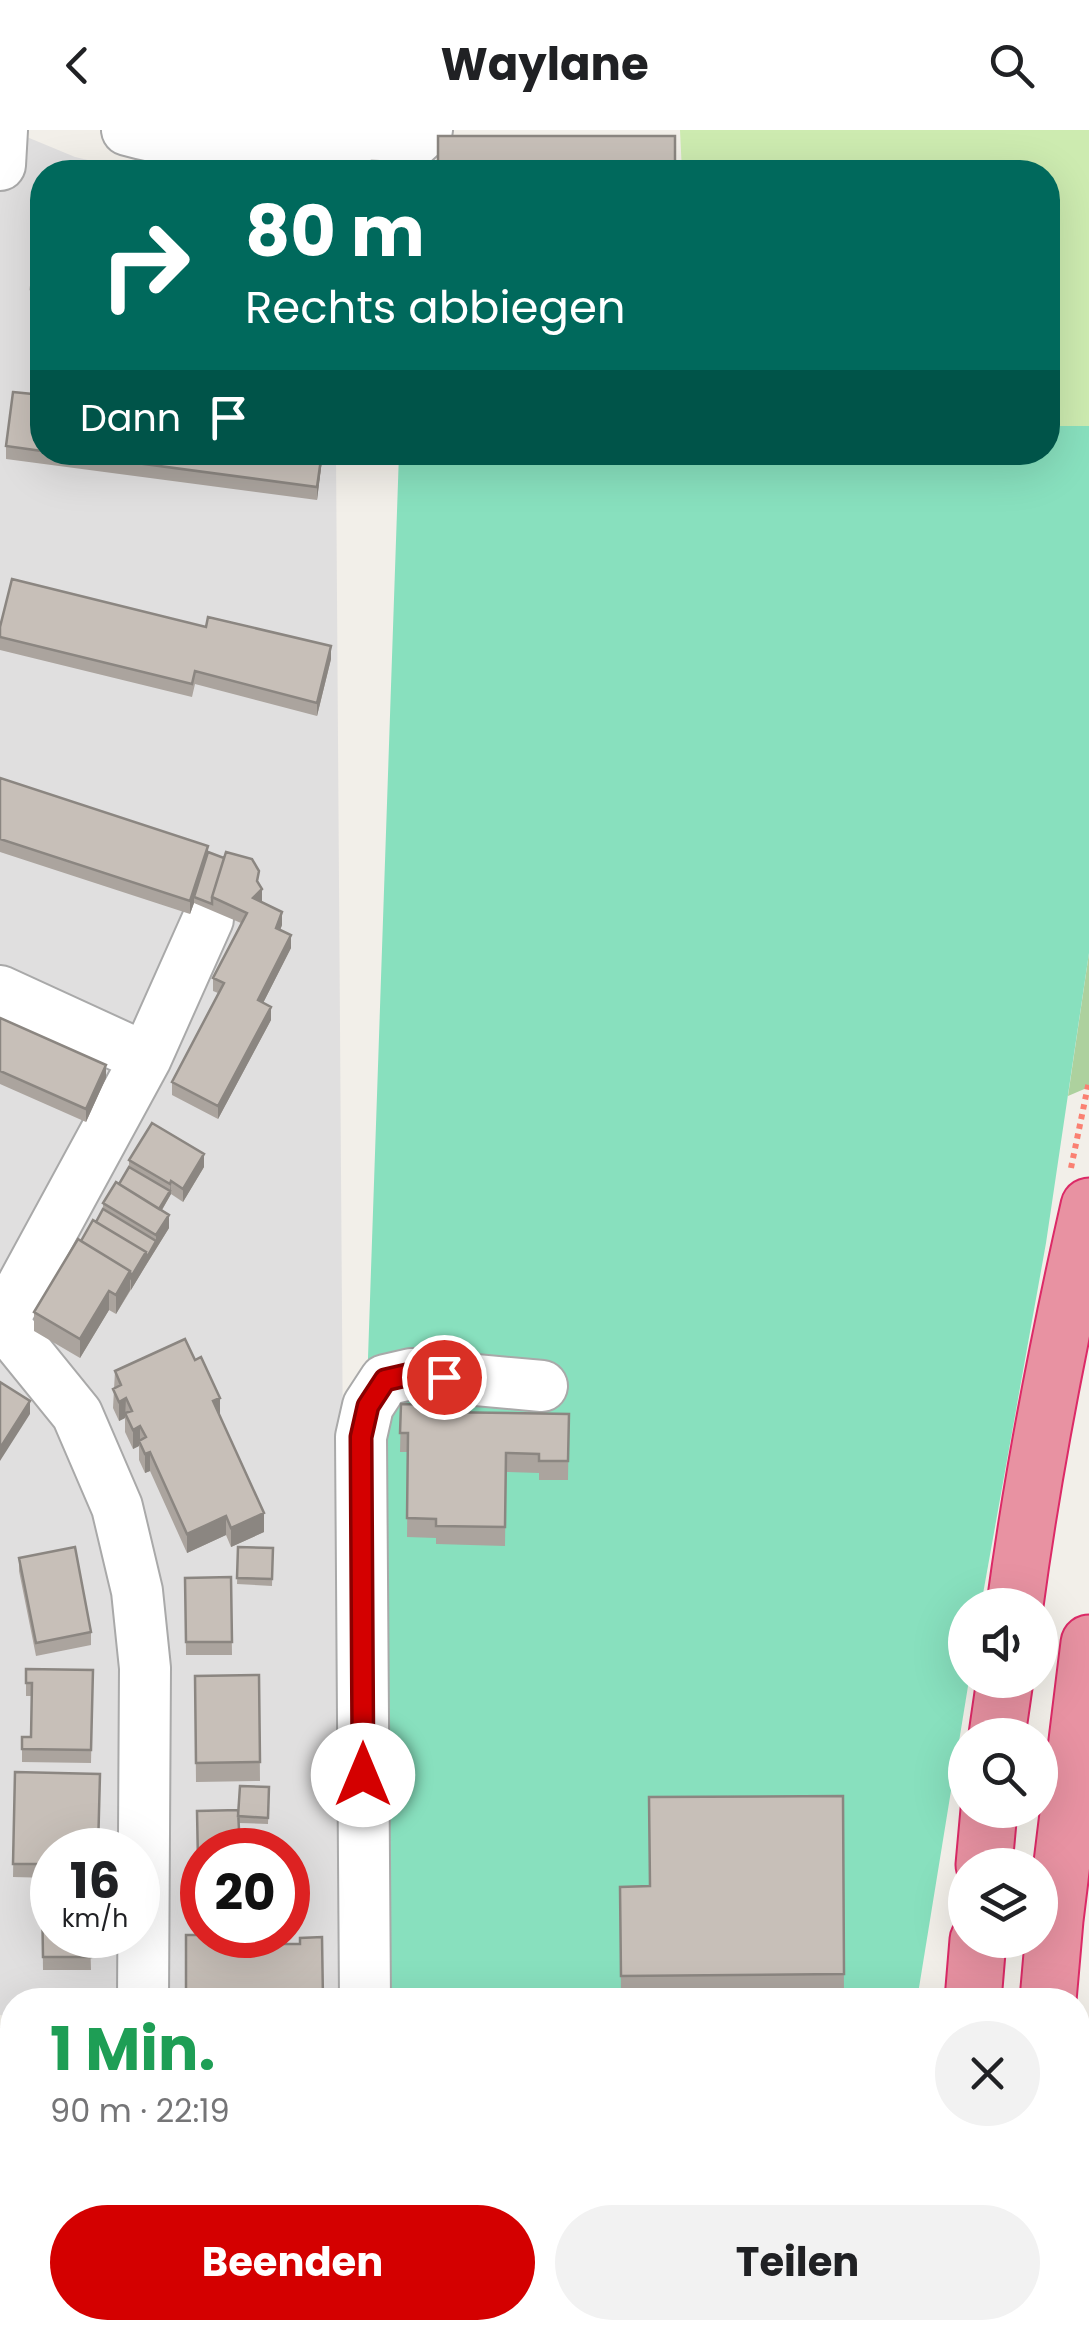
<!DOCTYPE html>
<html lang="de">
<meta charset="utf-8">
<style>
body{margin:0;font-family:Poppins,sans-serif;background:#f2f2f2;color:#202124;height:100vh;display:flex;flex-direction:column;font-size:38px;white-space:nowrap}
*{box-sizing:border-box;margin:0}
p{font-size:32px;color:#757577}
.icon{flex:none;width:55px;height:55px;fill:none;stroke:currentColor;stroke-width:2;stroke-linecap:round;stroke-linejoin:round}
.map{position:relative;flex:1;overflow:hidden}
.details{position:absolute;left:0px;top:1858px;width:1090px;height:352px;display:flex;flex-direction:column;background:#fff;border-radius:40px 40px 0 0;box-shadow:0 10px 40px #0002}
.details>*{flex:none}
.hud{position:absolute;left:30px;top:30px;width:1030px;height:305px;border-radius:40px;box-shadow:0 10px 40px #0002;background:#00695c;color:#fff;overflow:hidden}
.controls{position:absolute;left:948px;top:1458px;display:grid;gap:20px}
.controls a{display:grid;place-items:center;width:110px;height:110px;border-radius:50%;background:#fff;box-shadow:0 10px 40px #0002;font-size:50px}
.speed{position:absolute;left:30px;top:1698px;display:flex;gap:20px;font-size:50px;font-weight:700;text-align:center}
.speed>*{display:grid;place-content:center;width:130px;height:130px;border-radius:50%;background:#fff;box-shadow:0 10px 40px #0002;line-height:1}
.speed small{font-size:25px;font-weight:400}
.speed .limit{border:15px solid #d22;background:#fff;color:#111}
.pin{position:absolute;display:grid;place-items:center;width:85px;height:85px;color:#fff;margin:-42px;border:5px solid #fff;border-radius:50%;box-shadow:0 2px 10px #0007}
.me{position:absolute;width:110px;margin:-55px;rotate:0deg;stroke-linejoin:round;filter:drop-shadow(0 0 8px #0008)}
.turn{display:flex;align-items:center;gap:35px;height:210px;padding:0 50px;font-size:45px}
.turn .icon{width:130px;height:130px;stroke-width:2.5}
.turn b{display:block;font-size:70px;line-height:85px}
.then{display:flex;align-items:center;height:95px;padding:0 50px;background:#0003;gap:20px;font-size:38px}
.round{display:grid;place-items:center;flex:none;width:105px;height:105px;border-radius:52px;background:#f2f2f2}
.headline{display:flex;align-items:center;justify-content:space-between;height:170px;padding:0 50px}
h1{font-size:60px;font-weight:700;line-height:75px;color:#1e9e55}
.cta{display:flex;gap:20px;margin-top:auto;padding:20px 50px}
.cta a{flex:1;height:115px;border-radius:60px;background:#d40000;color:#fff;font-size:40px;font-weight:700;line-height:115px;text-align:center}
.cta a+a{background:#f2f2f2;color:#202124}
header{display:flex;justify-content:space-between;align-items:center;height:130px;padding:0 50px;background:#fff;font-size:45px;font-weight:700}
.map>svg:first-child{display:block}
</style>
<header><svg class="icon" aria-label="back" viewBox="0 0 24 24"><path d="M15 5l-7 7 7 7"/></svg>Waylane<svg class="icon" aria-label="search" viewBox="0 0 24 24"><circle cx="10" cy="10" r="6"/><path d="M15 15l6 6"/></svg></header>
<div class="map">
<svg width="1089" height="2208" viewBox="0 0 1089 2208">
<rect width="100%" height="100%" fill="#f2efe9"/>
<!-- residential -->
<path fill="#e0dfdf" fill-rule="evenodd" d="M0,0H10L75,27L138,42H42V322L336,323L343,1328L338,1870H12V1886L0,1885ZM52,1720H138V1805H52ZM202,1720H288V1805H202Z
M452,2198H975L976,2208H452Z"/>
<!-- education -->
<path fill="#ffffe5" d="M0,1988H12V2198H381V2208H0Z"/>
<!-- grass -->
<path fill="#cdebb0" d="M680,0H1089V296H1048V42H682Z"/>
<!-- forest -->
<path fill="#add19e" d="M1089,823V957L1068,966Z
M940,2198H1020L1021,2208H940Z"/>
<!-- pitch -->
<path fill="#88e0be" d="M1048,296H1089V823L1046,1113L981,1475H965V1550H969L917,1870H346L399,323L1048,322Z"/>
<!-- pier -->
<path fill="#fff" d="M1078,1919H1089V2011H1078Z"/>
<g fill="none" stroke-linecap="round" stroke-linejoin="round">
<!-- minor casing -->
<g stroke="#a9a9a9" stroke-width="54">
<path id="minor" d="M127,0C209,23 318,22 403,22L427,0
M0,35L2,0
M0,861L146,928
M0,1189L77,1284L117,1377L137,1461L145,1538L143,1870
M3,1191L146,928L208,789
M365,1870L361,1307L368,1276L385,1250L411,1244L542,1256
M0,1924L12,1925
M68,2208V2198
M419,2208V2198"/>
</g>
<!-- major casing -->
<g stroke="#a06b00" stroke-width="59">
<path id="major" d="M1078,1962H1089"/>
</g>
<!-- highway casing -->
<g stroke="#dc2a67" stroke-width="59">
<path id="highway" d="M1015,1475C1033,1341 1059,1208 1089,1076
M997,1605L1005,1550
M984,1735L989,1680
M973,1870L978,1810
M1048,1870L1055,1790L1089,1513
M1039,2198L1040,2208"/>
</g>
<!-- path -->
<path stroke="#fa8072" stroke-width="6" stroke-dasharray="5 5" stroke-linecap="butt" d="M1071,1038L1089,951
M0,1970L12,1971
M780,2198L793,2208
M923,2198V2208"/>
<!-- minor -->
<use href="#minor" stroke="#fff" stroke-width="50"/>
<!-- major -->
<use href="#major" stroke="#fcd6a4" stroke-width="55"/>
<!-- highway -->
<use href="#highway" stroke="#e892a2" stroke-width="55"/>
</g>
<!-- wall -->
<path fill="#aba49e" d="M39,72H42V166H31L34,113H38Z
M42,265V322H323L317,370L6,329V316Z
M0,507L331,529L317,586L195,554L192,567L0,520Z
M0,648L208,722L259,754L262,773L282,795L280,800L291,818L263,873L271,890L218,989L172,965V952L218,863L213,861V848L241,793L194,773L190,784L0,722Z
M0,888L106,948L86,992L0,954Z
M129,1030L204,1037L183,1072L171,1064L162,1080L169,1098L116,1184L109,1180L80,1228L34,1201V1182L81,1111L96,1092L103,1079V1073L119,1054L129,1037Z
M115,1241L220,1286L264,1402L231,1417L226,1405L187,1423L150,1341L145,1343L139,1330V1316L133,1319L125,1302V1288L119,1291L113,1278Z
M401,1274L435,1282L569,1284L568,1350H539V1343L506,1342L505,1416L436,1414V1408L407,1407L408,1322H400Z
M238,1417L273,1418L272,1456L237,1454Z
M19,1428L91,1502V1515L36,1526L19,1441Z
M231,1447L232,1525H186L185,1448Z
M26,1539L93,1540L91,1633L22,1632V1607H31L32,1566H26Z
M259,1545L260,1651L196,1652L195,1546Z
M15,1642L52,1720V1748L13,1747Z
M269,1657L268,1694L239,1693L202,1720V1745H198L197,1681L238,1680Z
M843,1666L844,1868L621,1870L620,1757L650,1756Z
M42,1765L90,1805L91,1840H43Z
M0,2044L12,2045V2106L0,2105Z"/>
<!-- shaded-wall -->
<path fill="#8b8681" d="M322,322H323L317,370V357Z
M331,516V529L317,586V573Z
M208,716V729L194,767V773L190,784V771Z
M262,759V772L253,782V768Z
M282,782V795L276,811V798Z
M291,805V818L258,883V870Z
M271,877V890L218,989V976Z
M106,935V948L86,992V979Z
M204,1024V1037L183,1072V1059Z
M171,1051V1064L156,1090V1083L170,1061Z
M169,1085V1098L146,1135V1129L156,1111V1105Z
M146,1122V1135L131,1160V1147Z
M130,1141V1160L116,1184V1165Z
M109,1161V1180L80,1228V1209Z
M126,1268L125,1288L119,1291V1272Z
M220,1268V1287L213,1271Z
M30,1271V1284L0,1331V1318Z
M140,1296V1314L139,1311V1316L133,1319V1300Z
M150,1322V1341L145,1343V1324Z
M264,1383V1402L231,1417V1398Z
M226,1386V1405L187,1423V1404Z"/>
<!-- building -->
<path fill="#c7bfb8" stroke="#8b8681" stroke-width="2.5" d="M438,6H675V42H438Z
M372,31L402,32V42H372Z
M39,72H42V107H38Z
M34,113H42V160L31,159Z
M13,262L42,265V321L6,316Z
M54,322H322L317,357Z
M12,449L206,497L208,487L331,516L317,573L195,541L192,554L0,507V497Z
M0,648L208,716L190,771L0,709Z
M208,722L224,728L212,767V774L194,767Z
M226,722L252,729L259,741L257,751L262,759L253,768L282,782L276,798L291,805L258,870L271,877L218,976L172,952L224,853L213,848L247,783L212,767Z
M0,888L106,935L86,979L0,941Z
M152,993L204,1024L183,1059L171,1051L170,1054L129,1030Z
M129,1037L170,1061L159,1079L119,1054Z
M116,1052L169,1085L156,1105L103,1073Z
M103,1079L156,1111L146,1129V1122L96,1092Z
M93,1090L146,1122L131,1147L130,1141L81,1111Z
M78,1109L130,1141L116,1165L109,1161L80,1209L34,1182Z
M185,1209L195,1230L201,1227L220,1268L213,1271L264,1383L231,1398L226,1386L187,1404L150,1322L145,1324L139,1311L146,1307L140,1296L133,1300L125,1283L132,1281L126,1268L119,1272L113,1259L121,1255L115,1241Z
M0,1252L30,1271L0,1318Z
M401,1274L435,1275V1282L569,1284L568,1331H539V1324L506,1323L505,1397L436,1396V1389L407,1388L408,1303H400Z
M75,1417L91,1502L36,1513L19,1428Z
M238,1417L273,1418L272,1449L237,1448Z
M231,1447L232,1512H186L185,1448Z
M26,1539L93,1540L91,1620L22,1619V1607H31L32,1553H26Z
M259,1545L260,1632L196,1633L195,1546Z
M15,1642L100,1644L98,1720H52V1734H13Z
M240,1656L269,1657L268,1688L238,1686Z
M843,1666L844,1844L621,1846L620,1757L650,1756L649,1667Z
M238,1680L240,1720H202V1732H198L197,1681Z
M42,1765H52V1805H90L91,1827H43Z
M186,1805H217L218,1817H245V1807L273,1806V1814H300V1808L322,1807L323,1870H186Z
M0,2044L12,2045V2087L0,2086Z
M206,2198H274L273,2208H205Z
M471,2198H555L563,2205V2208H464L465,2204H467Z
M693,2198H751V2208H690L693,2206Z
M843,2198H886L904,2202L903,2208H843Z"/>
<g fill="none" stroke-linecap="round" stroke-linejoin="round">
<!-- route casing -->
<g stroke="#8a0000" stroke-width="25">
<path id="route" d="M363,1645L361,1307L368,1276L385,1250L411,1244L444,1247"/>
</g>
<!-- route -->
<use href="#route" stroke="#d40000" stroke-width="18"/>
</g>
</svg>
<div class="controls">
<a><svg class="icon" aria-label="sound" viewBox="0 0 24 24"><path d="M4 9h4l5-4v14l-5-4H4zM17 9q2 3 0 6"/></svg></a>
<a><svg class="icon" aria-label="search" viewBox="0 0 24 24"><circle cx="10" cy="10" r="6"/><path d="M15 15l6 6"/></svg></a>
<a><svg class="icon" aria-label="layers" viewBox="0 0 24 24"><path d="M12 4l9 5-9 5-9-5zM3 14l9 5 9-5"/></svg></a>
</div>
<div class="speed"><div>16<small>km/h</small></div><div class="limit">20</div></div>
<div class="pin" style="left:444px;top:1247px;background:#d93025"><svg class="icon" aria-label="arrive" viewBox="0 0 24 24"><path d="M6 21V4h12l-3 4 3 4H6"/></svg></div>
<svg class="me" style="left:363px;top:1645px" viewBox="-20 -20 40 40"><circle r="19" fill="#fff"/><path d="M0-13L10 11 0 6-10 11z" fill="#d40000"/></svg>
<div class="hud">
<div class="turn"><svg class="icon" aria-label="right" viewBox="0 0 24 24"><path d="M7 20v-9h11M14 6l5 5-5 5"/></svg><div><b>80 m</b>Rechts abbiegen</div></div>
<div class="then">Dann<svg class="icon" aria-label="arrive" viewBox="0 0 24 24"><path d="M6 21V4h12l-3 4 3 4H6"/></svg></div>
</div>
<section class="details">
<div class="headline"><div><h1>1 Min.</h1><p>90 m · 22:19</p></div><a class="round"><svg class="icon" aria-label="close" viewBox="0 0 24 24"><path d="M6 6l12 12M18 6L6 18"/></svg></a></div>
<div class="cta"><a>Beenden</a><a>Teilen</a></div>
</section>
</div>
